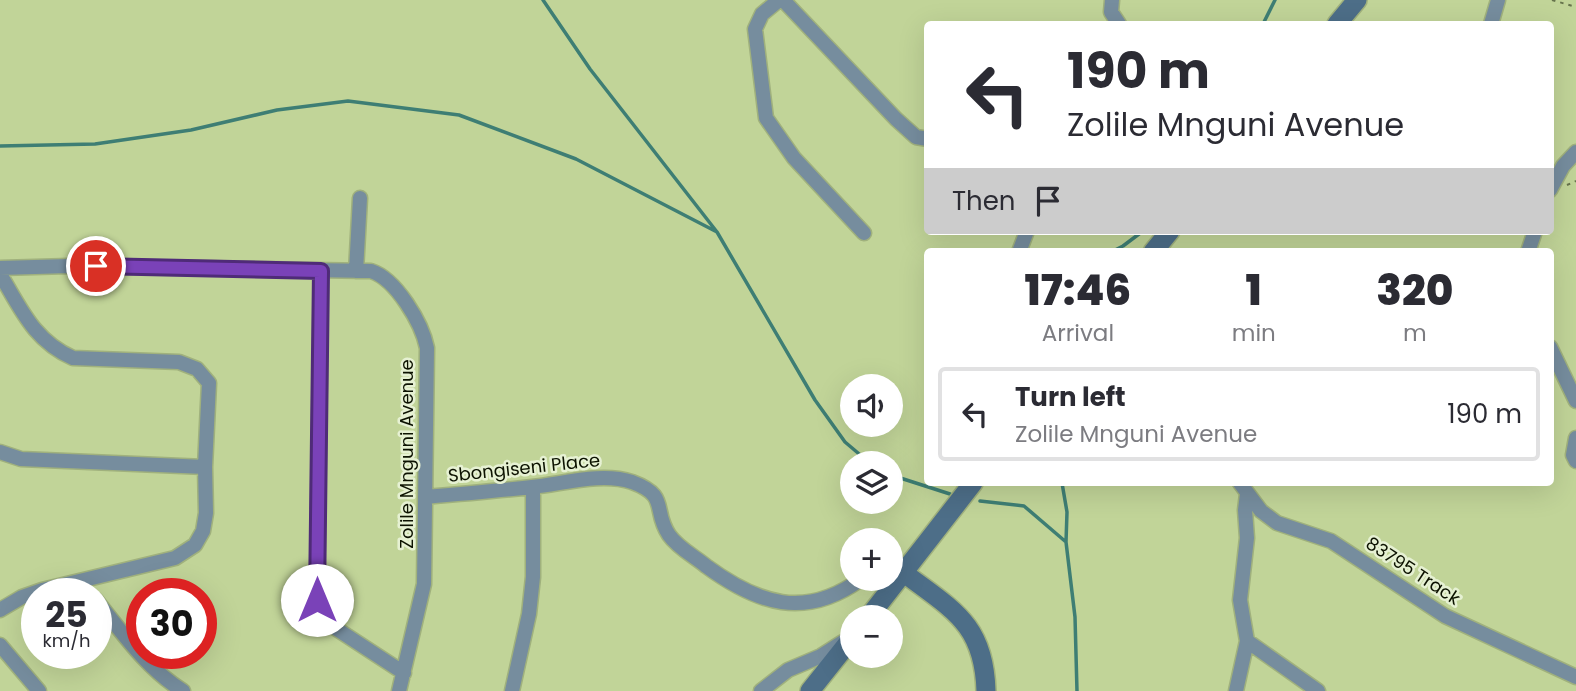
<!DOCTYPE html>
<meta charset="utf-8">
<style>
body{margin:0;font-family:Poppins,sans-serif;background:#f7f7f7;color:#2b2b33;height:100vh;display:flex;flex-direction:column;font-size:26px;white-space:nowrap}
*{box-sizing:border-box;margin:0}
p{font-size:23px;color:#7c7c81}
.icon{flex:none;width:38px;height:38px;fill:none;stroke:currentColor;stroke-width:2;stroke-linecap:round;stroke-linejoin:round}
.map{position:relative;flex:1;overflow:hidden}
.sheet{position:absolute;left:924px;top:248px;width:630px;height:238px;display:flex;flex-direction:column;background:#fff;border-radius:7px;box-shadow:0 7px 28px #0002}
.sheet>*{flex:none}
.banner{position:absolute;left:924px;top:21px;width:630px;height:214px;border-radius:7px;box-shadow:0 7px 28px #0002;background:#fff;color:#2b2b33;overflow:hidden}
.controls{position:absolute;left:840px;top:374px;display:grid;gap:14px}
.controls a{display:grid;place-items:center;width:63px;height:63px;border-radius:50%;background:#fff;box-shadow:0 7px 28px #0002;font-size:35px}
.speed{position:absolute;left:21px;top:578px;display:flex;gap:14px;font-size:35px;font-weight:700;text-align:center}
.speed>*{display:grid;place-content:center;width:91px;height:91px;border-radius:50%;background:#fff;box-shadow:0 7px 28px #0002;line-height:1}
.speed small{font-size:18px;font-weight:400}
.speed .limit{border:10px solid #d22;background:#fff;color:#111}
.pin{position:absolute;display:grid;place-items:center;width:60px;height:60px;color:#fff;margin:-30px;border:4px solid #fff;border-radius:50%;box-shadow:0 2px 7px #0007}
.me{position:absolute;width:77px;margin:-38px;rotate:0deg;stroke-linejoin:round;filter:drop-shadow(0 0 5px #0008)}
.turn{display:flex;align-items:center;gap:24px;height:147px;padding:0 28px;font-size:32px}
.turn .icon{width:91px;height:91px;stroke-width:2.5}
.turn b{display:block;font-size:49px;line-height:60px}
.then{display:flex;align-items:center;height:66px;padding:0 28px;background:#0003;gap:14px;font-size:26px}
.eta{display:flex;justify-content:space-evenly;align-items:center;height:119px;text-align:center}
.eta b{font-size:42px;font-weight:800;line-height:49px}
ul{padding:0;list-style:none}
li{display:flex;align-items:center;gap:21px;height:94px;margin:0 14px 10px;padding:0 14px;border:4px solid #e1e1e2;border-radius:7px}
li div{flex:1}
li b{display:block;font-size:26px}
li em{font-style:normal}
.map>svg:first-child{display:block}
</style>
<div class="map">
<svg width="1576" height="691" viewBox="0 0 1576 691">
<rect width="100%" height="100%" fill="#c1d498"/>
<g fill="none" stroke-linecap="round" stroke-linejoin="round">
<!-- stream -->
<path stroke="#3e7e74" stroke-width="3.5" d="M543,0L590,69L717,232L815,400L845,442L871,464
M1263,24L1275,0
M0,146L95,144L191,130L277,110L348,101L459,115L576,159L717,232
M1111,252L1123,246L1143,231
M891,475L950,494
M1062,483L1067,512L1066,542
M980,501L1024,506L1066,542L1075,617L1077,691"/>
<!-- street casing -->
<g stroke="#a0b17d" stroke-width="17">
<path id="street" d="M779,0L762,14L755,29L766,118L794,158L864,233
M783,0L896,119L916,137L928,139
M1112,0L1111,12L1119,24
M1491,24L1498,0
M1550,190L1563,166L1576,152
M1019,252L1027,231
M1528,252L1535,231
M0,268L69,266L371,271C396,279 422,323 427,348L424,584L399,691
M321,271L317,600L323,617L332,626L404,673
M356,271L360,198
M0,274C21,309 34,341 73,358L179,362L197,369L209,383L205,467L206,513L203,531L195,545L175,558L42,590L22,597L0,610
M1550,347L1576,401
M1576,438L1573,455L1576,461
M0,452L21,459L205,467
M1240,483L1261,511L1277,523L1331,541L1445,616L1576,677
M425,497C461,494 496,491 532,487C563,484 601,472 632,482C670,496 652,510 669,535C678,548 694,556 706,566C758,604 805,620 861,579
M96,600C122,632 147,669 183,691
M1247,641L1318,691
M0,645L39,691
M512,691L529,614L533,577V487
M761,691L788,670L821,656L843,642
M1236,691L1247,641L1240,600L1247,538L1245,510L1247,494"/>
</g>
<!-- secondary casing -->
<g stroke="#a0b17d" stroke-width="22">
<path id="secondary" d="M1337,24L1357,0
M1153,252L1170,231
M904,573C953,610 984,624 986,691
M868,618L973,483
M810,691L852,638"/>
</g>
<!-- path -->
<path stroke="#66734c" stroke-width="2" stroke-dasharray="3.5 5" stroke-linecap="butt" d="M1552,0L1576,7
M1567,185L1576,181"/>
<!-- street -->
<use href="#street" stroke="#768d9e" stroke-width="14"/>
<!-- secondary -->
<use href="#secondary" stroke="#4d6e88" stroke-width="19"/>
</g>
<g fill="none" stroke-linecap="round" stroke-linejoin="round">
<!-- route casing -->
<g stroke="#4f2b78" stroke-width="18">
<path id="route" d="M96,266L321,271L317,600"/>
</g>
<!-- route -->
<use href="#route" stroke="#7a42b8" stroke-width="12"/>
</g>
<g text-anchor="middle" stroke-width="5" stroke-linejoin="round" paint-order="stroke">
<!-- street labels -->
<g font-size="18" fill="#0c1200" stroke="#e6f1d3">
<text transform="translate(407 454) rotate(-90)" y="6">Zolile Mnguni Avenue</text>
<text transform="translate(524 468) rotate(-6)" y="6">Sbongiseni Place</text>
<text transform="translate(1413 571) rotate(33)" y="6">83795 Track</text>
</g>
</g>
</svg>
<div class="controls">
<a><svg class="icon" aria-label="sound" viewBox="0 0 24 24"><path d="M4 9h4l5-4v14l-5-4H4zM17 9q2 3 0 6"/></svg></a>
<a><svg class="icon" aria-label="layers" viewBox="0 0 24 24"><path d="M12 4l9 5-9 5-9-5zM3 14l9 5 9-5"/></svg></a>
<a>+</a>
<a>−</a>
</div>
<div class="speed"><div>25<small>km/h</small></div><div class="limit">30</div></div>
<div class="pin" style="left:96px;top:266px;background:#d93025"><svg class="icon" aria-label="arrive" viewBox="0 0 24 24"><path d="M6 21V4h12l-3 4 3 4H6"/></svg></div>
<svg class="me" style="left:317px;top:600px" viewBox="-20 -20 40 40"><circle r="19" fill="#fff"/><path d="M0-13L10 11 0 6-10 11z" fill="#7a42b8"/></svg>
<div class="banner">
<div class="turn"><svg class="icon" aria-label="left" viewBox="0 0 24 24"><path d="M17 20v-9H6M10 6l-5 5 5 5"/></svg><div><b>190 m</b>Zolile Mnguni Avenue</div></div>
<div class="then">Then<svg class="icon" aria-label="arrive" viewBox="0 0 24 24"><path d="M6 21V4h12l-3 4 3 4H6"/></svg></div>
</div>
<section class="sheet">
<div class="eta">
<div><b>17:46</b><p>Arrival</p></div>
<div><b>1</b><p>min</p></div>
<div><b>320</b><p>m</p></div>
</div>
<ul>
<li><svg class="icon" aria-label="left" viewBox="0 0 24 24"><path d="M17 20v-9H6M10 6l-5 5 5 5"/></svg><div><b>Turn left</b><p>Zolile Mnguni Avenue</p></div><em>190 m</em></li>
</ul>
</section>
</div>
